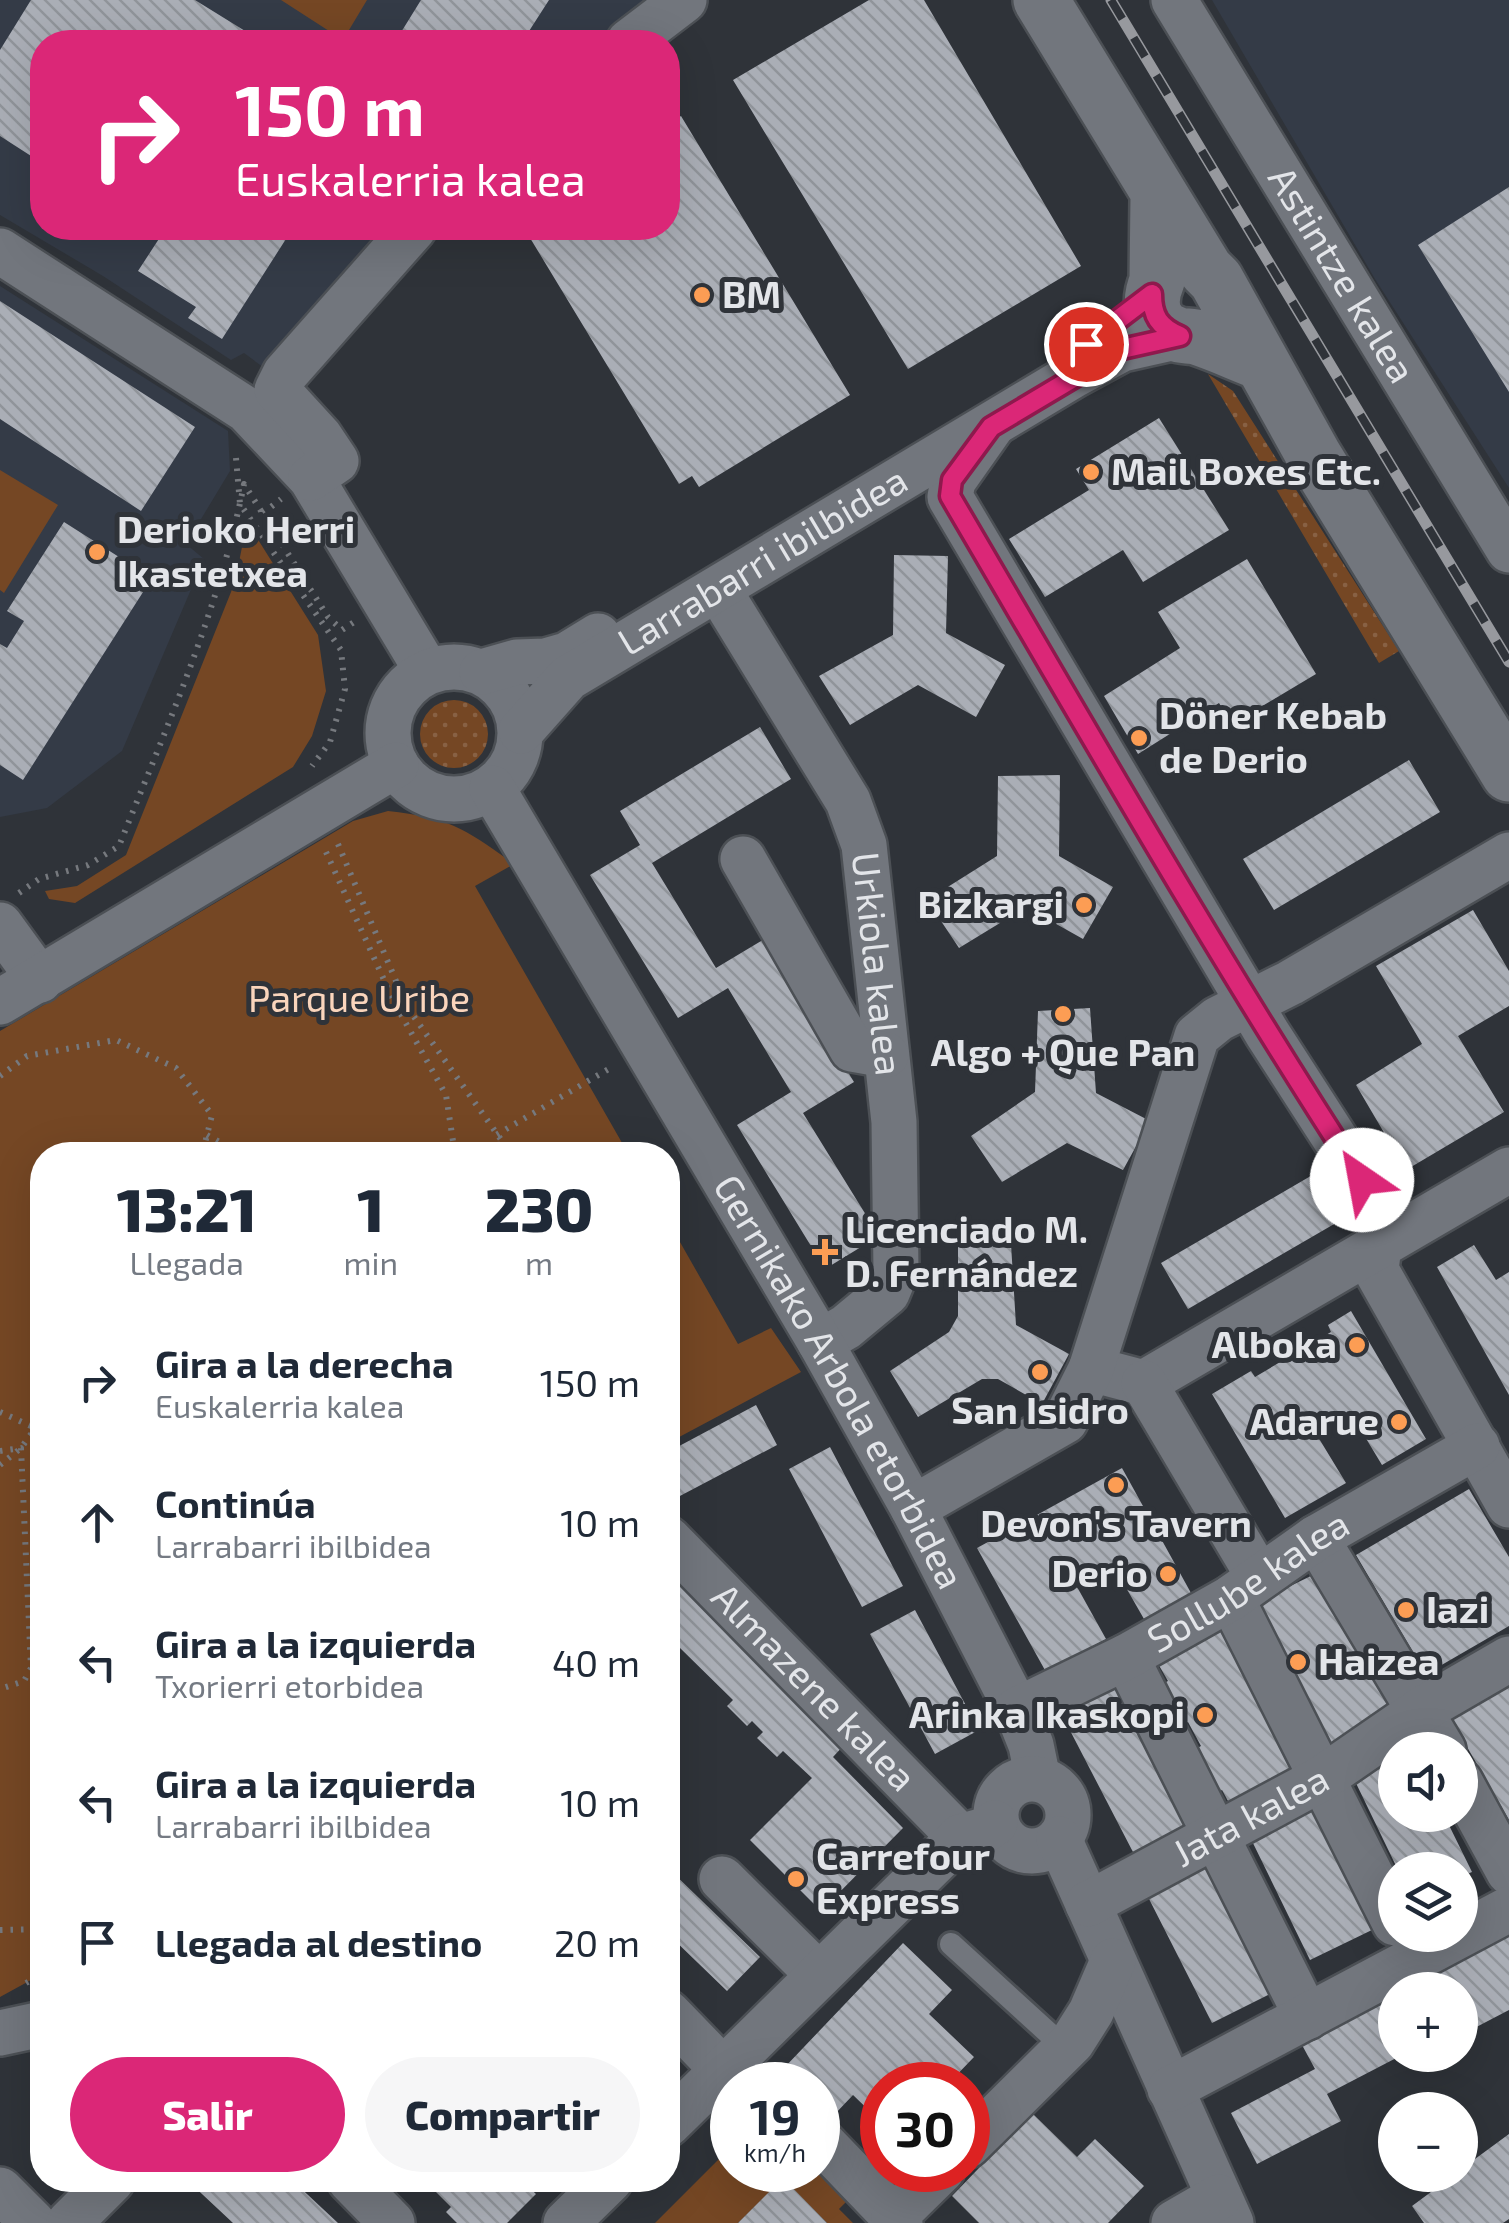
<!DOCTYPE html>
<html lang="es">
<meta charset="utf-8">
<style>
body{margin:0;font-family:"Exo 2",sans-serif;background:#f6f6f7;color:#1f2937;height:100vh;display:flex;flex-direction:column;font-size:38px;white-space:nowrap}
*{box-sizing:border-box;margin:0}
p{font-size:32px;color:#747a83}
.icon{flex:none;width:55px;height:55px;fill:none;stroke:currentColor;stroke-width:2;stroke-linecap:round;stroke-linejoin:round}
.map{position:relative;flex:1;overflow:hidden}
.panel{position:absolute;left:30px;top:1142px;width:650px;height:1050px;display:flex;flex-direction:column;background:#fff;border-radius:40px;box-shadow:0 10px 40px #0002}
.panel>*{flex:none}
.hud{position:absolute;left:30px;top:30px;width:650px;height:210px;border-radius:40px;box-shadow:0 10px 40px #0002;background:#db2777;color:#fff;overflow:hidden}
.controls{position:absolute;left:1378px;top:1732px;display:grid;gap:20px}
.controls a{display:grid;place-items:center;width:100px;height:100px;border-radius:50%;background:#fff;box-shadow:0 10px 40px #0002;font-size:50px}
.speed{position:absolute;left:710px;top:2062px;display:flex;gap:20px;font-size:50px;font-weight:700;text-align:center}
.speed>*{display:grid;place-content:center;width:130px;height:130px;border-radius:50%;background:#fff;box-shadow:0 10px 40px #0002;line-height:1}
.speed small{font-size:25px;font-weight:400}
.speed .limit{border:15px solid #d22;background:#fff;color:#111}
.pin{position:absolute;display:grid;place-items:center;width:85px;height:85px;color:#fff;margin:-42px;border:5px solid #fff;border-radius:50%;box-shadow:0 2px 10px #0007}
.me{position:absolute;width:110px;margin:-55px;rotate:327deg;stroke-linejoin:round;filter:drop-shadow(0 0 8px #0008)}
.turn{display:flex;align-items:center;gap:35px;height:210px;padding:0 40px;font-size:45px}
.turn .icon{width:130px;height:130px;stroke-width:2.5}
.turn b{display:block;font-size:70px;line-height:85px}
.eta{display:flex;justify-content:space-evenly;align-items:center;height:170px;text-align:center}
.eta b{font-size:60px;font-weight:800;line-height:70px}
.primary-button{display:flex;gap:20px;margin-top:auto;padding:20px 40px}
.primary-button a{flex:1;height:115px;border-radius:60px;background:#db2777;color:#fff;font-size:40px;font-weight:800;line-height:115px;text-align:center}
.primary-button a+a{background:#f6f6f7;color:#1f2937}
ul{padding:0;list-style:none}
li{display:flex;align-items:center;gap:30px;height:140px;padding:0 40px}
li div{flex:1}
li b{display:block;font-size:38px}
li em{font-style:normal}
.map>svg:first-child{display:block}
</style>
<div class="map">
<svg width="1509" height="2223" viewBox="0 0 1509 2223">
<defs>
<pattern id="grass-dots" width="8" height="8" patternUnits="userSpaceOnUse" patternTransform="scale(2.5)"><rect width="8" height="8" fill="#754724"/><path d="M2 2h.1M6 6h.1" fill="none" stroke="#886144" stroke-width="1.8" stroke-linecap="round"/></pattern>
<pattern id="building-back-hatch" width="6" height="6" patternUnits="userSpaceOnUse" patternTransform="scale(2.5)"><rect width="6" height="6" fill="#aaaeb6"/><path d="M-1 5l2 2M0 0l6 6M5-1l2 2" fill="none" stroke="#90949a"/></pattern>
</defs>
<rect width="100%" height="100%" fill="#2f3339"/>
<!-- built -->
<path fill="#343b47" d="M0,0H670L618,42H42V228H402L267,370L244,353L231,360L103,276L0,215Z
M1212,0H1509V488L1375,279Z
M0,286L228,431L230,471L186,544L204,559L122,751L47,808L0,817Z"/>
<!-- grass -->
<path fill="url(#grass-dots)" d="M1208,374L1233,391L1399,651L1379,663Z
M420 734a34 34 0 1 1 68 0a34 34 0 1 1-68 0Z"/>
<!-- green -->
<path fill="#754724" d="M281,0H367L343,40Z
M0,470L58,505L4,593L0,590Z
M247,522L318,635L326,691L312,736L293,767L75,903L49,899L45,891L77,886L126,855L235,582Z
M388,811C450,818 464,828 514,864L475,886L629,1155H42V1974L0,1997V1031L353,821Z
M668,1221L738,1344L771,1328L801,1372L668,1443Z
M732,2146V2170H818V2150L858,2190L839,2209L853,2223H827L783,2179L738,2223H655Z"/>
<!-- building -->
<path fill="url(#building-back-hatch)" d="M31,0H195L263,42H42V163L0,136V50Z
M421,0H549L522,42H395Z
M869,0H924L1081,266L908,369L733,80Z
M681,116L850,395L699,487L692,476L679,484L524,228H668V124Z
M1509,187V392L1418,245Z
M166,228H293L222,339L188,318L196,307L138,271Z
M0,301L195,427L141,511L0,419Z
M1159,418L1229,530L1143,582L1123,550L1045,597L1009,539L1089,490L1076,469Z
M64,522L152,578L23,780L0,765V644L7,648L24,621L7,611Z
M894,555L948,556L946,633L1005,665L976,717L918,685L850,725L819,676L893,635Z
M1247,559L1316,674L1232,724L1219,703L1138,754L1104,696L1180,648L1158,612Z
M760,727L791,779L652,863L716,968L766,938L854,1082L803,1113L879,1236L825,1269L737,1125L791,1092L728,988L678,1018L590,875L640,845L620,811Z
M1409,760L1440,812L1274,910L1243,859Z
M1060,775L1059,856L1113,887L1083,939L1026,907L959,948L927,900L997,856L998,776Z
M1473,910L1509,971V1006L1458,1036L1504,1112L1406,1170L1356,1085L1422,1044L1376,966Z
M1090,1008L1096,1093L1150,1121L1123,1170L1067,1143L1002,1182L971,1136L1035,1092L1038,1011Z
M1321,1170L1348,1216L1188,1309L1161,1263Z
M1011,1244L1016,1325L1069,1354L1042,1404L998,1379H982L918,1417L890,1371L949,1332L958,1316V1245Z
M1474,1245L1496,1280L1509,1272V1395L1437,1267Z
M1351,1311L1426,1439L1382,1465L1350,1412L1315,1432L1346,1483L1285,1518L1212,1394L1251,1371L1255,1377L1331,1332L1328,1325Z
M756,1405L777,1445L678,1497L668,1477V1452Z
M830,1447L903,1586L862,1607L789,1469Z
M1122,1468L1191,1593L1144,1619L1113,1565L1076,1585L1106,1639L1046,1672L977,1548Z
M1469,1489L1509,1557V1626L1426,1674L1356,1555Z
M668,1564L709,1605L705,1609L845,1744L833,1757L903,1828L821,1911L750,1840L812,1778L783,1751L777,1757L757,1738L763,1732L752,1721L747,1726L727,1706L733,1700L680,1648L675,1652L668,1645Z
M1321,1571L1394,1714L1329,1747L1256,1603Z
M915,1610L979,1730L935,1754L870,1634Z
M1219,1629L1298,1775L1233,1810L1222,1790L1217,1793L1194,1750L1201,1746L1188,1722L1180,1726L1158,1686L1168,1681L1157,1662Z
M1120,1685L1192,1823L1134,1854L1062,1715Z
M1509,1686V1820L1451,1719Z
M1395,1757V1815H1444L1472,1872L1460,1877V1870H1398L1353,1777Z
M1315,1806L1374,1929L1310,1960L1250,1837Z
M1208,1862L1274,1992L1212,2023L1146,1893Z
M668,1868L760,1957L727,1991L668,1934Z
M1509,1934V2010L1463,2034L1460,1990H1440L1432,1974Z
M903,1943L952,1990L929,2014L974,2057L947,2085H882V2123L853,2095L834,2115L818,2099V2085H803L784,2068Z
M1417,1969L1429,1990H1395V2055H1402L1327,2094L1341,2121L1257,2164L1231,2113L1315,2069L1295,2032Z
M1032,2113L1077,2157L1095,2139L1144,2186L1108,2223H979L952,2196Z
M1509,2134V2219L1503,2223H1424L1412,2206L1454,2175H1460V2170Z
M783,2178L827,2223H738Z
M187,2180H292L338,2223H233Z
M414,2180H521L536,2194L507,2223H457L446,2212L451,2207L425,2181L420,2186Z"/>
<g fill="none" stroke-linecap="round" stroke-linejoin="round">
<!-- lane casing -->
<g stroke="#4c5055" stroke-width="28">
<path id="lane" d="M951,1944L1065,2048"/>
</g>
<!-- street casing -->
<g stroke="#4c5055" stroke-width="50">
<g id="street">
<path id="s1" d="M1174,0L1509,550"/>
<path d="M629,42L684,0"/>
<path d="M0,251L247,410L311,478L427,671"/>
<path d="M991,427L953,481L950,497L1267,1033L1383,1213L1376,1270L1509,1505"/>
<path d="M311,478L336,461L320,437L277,390L285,374L414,228"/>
<path id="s2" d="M718,589L848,801L864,845L894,1122L896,1271L887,1293L846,1327L820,1342"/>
<circle cx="454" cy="733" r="66"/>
<path d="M482,672L517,662L546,661L567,655L598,636"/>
<path id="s3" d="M521,731L568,678L1074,375L1122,349L1180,336"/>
<path id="s4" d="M492,788L820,1342L913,1508L1017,1710L1031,1745L1038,1779"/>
<path d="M743,859L852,1049L886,1055"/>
<path d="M0,925L40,980"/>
<path d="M0,1002L396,765"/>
<path d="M1091,1369L1144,1383L1509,1170"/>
<path d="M1144,1383L1259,1577"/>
<path d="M913,1508L1065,1421L1091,1369L1197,1036L1218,1019L1290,983L1509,855"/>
<path d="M1316,1538L1443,1750"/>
<path id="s5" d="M668,1539L960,1837"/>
<path d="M1231,1598L1395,1923"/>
<path d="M1126,1657L1307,2017"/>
<path id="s6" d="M1017,1710L1126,1657L1231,1598L1316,1538L1477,1446"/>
<circle cx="1032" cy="1815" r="36"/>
<path d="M1460,1782L1509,1872"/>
<path d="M1059,1839L1231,2223"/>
<path d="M722,1879L819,1975"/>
<path id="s7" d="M1088,1904L1321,1779L1421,1710L1509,1659"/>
<path d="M668,2013L723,2070"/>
<path d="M0,2033L42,2024"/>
<path d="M1170,2089L1509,1909"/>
<path d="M668,2124L960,1837L985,1830L995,1823"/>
<path d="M818,2138L894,2217"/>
<path d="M968,2145L1072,2042L1091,2012L1113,1961"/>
<path d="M350,2180L392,2223"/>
<path d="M0,2190L33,2223"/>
<path d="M69,2223L112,2180"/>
<path d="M566,2223L610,2180"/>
<path d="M900,2223L894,2217L942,2170"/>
<path d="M1174,2223L1219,2197"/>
</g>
</g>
<!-- secondary casing -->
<g stroke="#4c5055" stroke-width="60">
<path id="secondary" d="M1041,0L1206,270L1216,280L1314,456L1509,774
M1158,197L1157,281C1148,302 1151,326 1176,334C1183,337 1191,335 1199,338C1220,345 1239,354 1260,362"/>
</g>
<!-- path -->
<path stroke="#76797e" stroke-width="6" stroke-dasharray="2.5 8" stroke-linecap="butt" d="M236,458L240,504L341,650L345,689L330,742L312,766
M263,513L281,499
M338,844L407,1007L512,1155
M326,852L394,1002L446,1095L453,1141L460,1155
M19,893L39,879L88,865L119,846C167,726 219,610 244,484L328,617L342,630L354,622
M0,1076L27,1056L116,1040L176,1068L212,1115L202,1155
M207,1135L242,1155
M498,1155L496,1135L612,1067
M668,1353L675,1380L668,1389
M0,1412L42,1431
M0,1451L21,1448L31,1668L24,1681L0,1689
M0,1465L21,1448L42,1419
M0,1930L42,1929
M26,1983L42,1974"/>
<!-- lane -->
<use href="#lane" stroke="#72767d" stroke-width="22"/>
<!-- street -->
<use href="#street" stroke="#72767d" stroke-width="45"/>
<!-- secondary -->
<use href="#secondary" stroke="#72767d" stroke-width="55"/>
<!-- rail casing -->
<g stroke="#97999e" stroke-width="11">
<path id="rail" d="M1111,0L1509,662"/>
</g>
<!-- rail -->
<use href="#rail" stroke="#2f3339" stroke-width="8" stroke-dasharray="22" stroke-linecap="butt"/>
</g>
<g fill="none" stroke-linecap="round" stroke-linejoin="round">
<!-- route casing -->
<g stroke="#8e194d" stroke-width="25">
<path id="route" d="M1086,344L1152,294C1152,316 1159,327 1180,336L1122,349L991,427L952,480L950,496C1085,726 1217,957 1362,1180"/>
</g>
<!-- route -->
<use href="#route" stroke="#db2777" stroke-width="18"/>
</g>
<!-- markers -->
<g fill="#fc9d54" stroke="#2f3339" stroke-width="4">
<circle cx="702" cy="295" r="10"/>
<circle cx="1091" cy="472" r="10"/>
<circle cx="97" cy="552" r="10"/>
<circle cx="1139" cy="738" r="10"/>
<circle cx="1084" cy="905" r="10"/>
<circle cx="1063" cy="1014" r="10"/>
<path d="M820 1237h10v10h10v10h-10v10h-10v-10h-10v-10h10z"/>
<circle cx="1357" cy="1345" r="10"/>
<circle cx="1040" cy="1372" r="10"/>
<circle cx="1399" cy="1422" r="10"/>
<circle cx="1116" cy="1485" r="10"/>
<circle cx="1168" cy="1574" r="10"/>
<circle cx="1406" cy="1610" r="10"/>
<circle cx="1298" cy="1662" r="10"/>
<circle cx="1205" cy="1715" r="10"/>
<circle cx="796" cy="1879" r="10"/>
</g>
<g text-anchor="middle" stroke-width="10" stroke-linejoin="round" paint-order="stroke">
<!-- street labels -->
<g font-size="38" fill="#e3e5e9" stroke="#2f3339">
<text dy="13" stroke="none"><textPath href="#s1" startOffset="322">Astintze kalea</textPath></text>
<text dy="13" stroke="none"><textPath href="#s3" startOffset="298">Larrabarri ibilbidea</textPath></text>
<text dy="13" stroke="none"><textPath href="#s2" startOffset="415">Urkiola kalea</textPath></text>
<text dy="13" stroke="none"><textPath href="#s4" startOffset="688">Gernikako Arbola etorbidea</textPath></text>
<text dy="13" stroke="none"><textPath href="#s6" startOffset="265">Sollube kalea</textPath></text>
<text dy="13" stroke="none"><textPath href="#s5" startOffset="208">Almazene kalea</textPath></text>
<text dy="13" stroke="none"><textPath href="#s7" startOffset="185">Jata kalea</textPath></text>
</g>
<!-- poi labels -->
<g font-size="38" font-weight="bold" fill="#e3e5e9" stroke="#2f3339" text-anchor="start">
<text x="722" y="308">BM</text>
<text x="1111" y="485">Mail Boxes Etc.</text>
<text x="117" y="543">Derioko Herri<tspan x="117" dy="44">Ikastetxea</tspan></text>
<text x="1159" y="729">Döner Kebab<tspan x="1159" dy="44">de Derio</tspan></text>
<text x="1064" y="918" text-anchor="end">Bizkargi</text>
<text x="1063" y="1066" text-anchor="middle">Algo + Que Pan</text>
<text x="845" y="1243">Licenciado M.<tspan x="845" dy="44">D. Fernández</tspan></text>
<text x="1337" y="1358" text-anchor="end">Alboka</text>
<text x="1040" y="1424" text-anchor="middle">San Isidro</text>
<text x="1379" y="1435" text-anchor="end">Adarue</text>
<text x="1116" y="1537" text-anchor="middle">Devon's Tavern</text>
<text x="1148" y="1587" text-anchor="end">Derio</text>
<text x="1426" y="1623">Iazi</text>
<text x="1318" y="1675">Haizea</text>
<text x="1185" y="1728" text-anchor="end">Arinka Ikaskopi</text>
<text x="816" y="1870">Carrefour<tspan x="816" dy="44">Express</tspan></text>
</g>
<!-- park labels -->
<g font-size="38" fill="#fad5bc" stroke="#2f3339">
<text x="359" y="1012">Parque Uribe</text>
</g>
</g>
</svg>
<div class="controls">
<a><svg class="icon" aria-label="sound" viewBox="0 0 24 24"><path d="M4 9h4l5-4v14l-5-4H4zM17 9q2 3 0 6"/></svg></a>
<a><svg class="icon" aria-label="layers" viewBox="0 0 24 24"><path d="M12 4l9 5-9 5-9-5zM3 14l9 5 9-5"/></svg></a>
<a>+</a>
<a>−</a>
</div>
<div class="speed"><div>19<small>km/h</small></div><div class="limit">30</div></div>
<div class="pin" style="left:1086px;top:344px;background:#d93025"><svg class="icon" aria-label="arrive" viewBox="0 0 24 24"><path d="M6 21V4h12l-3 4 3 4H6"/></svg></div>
<svg class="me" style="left:1362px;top:1180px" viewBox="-20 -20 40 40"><circle r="19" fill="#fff"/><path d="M0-13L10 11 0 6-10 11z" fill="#db2777"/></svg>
<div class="hud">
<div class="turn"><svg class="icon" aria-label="right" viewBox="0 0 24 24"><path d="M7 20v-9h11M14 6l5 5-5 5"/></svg><div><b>150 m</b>Euskalerria kalea</div></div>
</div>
<section class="panel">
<div class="eta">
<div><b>13:21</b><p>Llegada</p></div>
<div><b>1</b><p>min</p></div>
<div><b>230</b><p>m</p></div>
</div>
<ul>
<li><svg class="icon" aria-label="right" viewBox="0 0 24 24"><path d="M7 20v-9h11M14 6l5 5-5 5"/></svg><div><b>Gira a la derecha</b><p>Euskalerria kalea</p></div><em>150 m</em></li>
<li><svg class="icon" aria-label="ahead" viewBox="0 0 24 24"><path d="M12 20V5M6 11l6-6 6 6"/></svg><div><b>Continúa</b><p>Larrabarri ibilbidea</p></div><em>10 m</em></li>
<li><svg class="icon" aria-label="left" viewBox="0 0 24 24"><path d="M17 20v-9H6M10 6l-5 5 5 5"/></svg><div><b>Gira a la izquierda</b><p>Txorierri etorbidea</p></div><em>40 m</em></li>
<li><svg class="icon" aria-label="left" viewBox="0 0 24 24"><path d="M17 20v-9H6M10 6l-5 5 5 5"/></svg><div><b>Gira a la izquierda</b><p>Larrabarri ibilbidea</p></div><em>10 m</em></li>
<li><svg class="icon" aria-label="arrive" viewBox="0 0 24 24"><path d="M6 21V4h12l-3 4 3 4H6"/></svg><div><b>Llegada al destino</b></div><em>20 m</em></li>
</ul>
<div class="primary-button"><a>Salir</a><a>Compartir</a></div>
</section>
</div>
